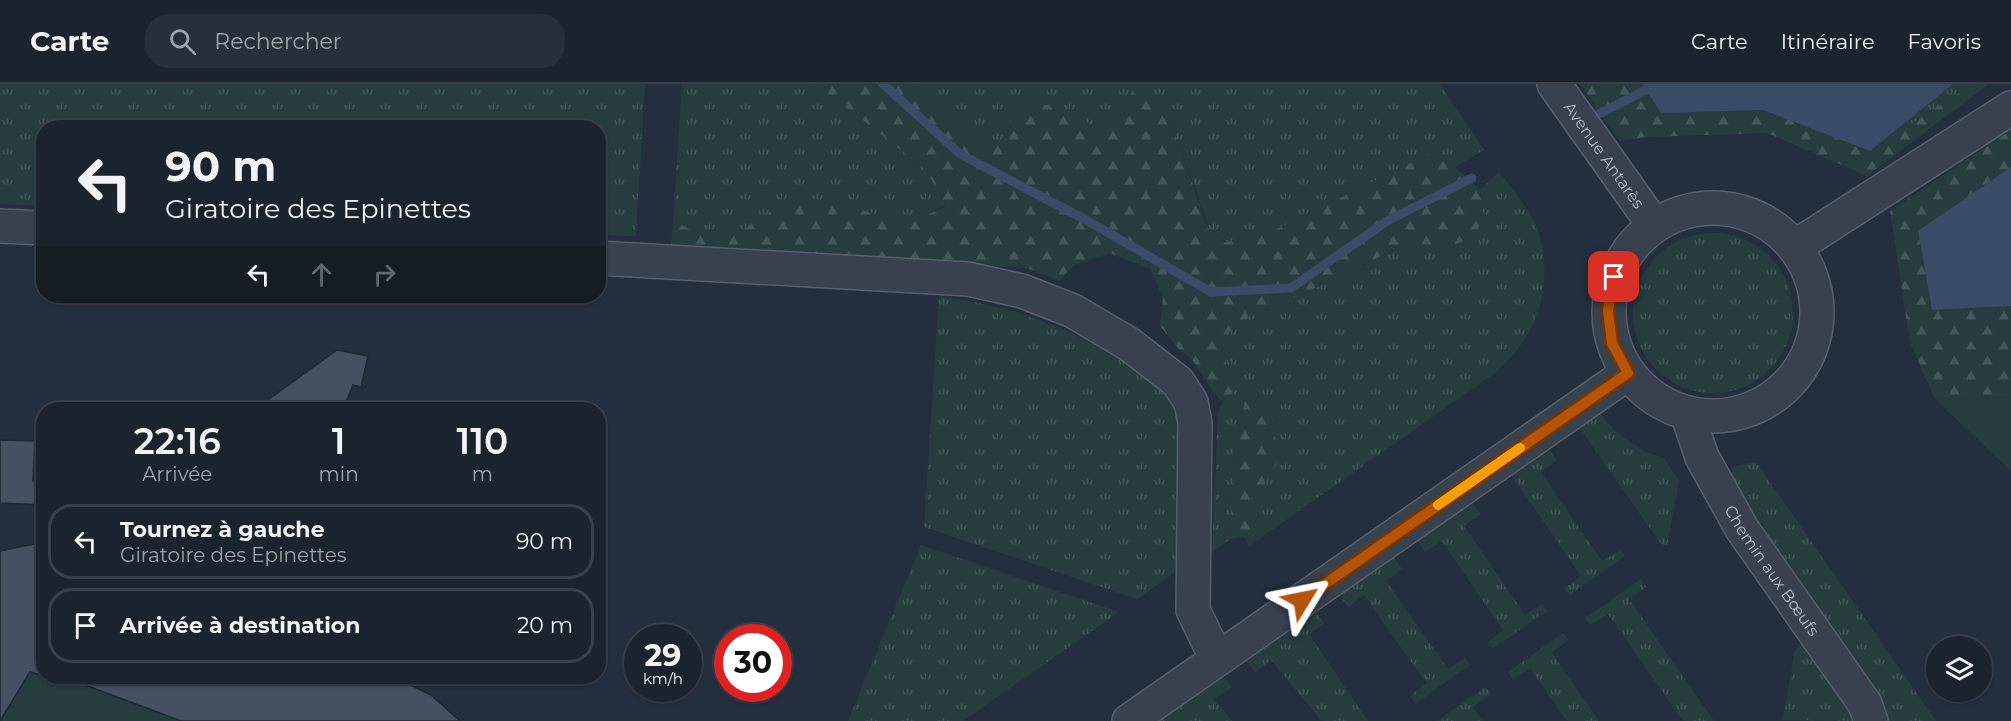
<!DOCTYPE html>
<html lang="fr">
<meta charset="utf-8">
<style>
body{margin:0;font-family:Montserrat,sans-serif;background:#282f3a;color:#f1f3f6;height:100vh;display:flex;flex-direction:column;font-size:22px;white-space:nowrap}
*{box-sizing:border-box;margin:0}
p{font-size:20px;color:#a0a4aa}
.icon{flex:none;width:33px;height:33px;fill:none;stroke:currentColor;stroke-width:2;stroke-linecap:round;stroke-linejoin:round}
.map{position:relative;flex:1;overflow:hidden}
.panel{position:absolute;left:36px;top:318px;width:570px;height:282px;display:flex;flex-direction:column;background:#1b232e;border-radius:24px;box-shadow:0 2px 4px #0004,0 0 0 2px #39404a}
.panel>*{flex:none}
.hud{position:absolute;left:36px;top:36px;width:570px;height:183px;border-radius:24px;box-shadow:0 2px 4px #0004,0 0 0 2px #39404a;background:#1b232e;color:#f1f3f6;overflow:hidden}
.fabs{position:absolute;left:1926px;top:552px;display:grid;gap:12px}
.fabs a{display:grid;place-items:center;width:66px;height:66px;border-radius:50%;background:#1b232e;box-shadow:0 2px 4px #0004,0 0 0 2px #39404a;font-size:30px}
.speed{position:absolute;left:624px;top:540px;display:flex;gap:12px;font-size:30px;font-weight:700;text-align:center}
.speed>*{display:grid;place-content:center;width:78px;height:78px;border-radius:50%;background:#1b232e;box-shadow:0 2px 4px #0004,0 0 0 2px #39404a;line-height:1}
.speed small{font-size:15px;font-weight:400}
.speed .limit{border:9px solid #d22;background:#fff;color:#111}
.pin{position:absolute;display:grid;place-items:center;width:51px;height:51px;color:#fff;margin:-26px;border-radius:12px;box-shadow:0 3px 9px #0006}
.me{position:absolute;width:66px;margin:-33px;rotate:55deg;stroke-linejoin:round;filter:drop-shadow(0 0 4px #0008)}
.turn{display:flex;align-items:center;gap:21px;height:126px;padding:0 30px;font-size:27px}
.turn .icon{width:78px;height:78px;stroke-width:2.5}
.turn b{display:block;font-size:42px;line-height:51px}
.lanes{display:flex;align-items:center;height:57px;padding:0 30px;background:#0003;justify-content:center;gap:30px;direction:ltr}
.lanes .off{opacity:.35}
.eta{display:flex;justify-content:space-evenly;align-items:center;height:102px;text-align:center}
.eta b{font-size:36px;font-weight:600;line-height:42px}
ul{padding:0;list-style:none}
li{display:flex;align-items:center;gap:18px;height:75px;margin:0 12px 9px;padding:0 18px;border:3px solid #39404a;border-radius:24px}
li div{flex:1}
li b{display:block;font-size:22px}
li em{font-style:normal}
header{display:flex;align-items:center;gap:36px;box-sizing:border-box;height:84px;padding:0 30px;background:#1b232e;border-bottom:2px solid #39404a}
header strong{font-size:28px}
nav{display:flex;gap:33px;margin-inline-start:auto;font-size:21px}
.search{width:420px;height:54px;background:#282f3a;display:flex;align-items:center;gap:15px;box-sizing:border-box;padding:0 21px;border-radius:24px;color:#a0a4aa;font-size:22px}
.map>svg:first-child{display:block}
</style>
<header>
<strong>Carte</strong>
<div class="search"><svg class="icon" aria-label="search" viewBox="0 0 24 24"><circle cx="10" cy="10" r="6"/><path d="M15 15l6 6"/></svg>Rechercher</div>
<nav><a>Carte</a><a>Itinéraire</a><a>Favoris</a></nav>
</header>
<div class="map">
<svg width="2011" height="637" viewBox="0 0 2011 637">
<defs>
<pattern id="grass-tufts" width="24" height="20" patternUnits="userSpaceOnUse" patternTransform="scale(1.5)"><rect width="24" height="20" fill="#263c3f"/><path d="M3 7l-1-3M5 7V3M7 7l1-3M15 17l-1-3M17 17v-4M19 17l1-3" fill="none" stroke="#435659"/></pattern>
<pattern id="forest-firs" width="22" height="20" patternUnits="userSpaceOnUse" patternTransform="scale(1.5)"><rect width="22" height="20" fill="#263c3f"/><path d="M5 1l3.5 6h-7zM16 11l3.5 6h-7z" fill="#435659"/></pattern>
</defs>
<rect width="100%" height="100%" fill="#242f3e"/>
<!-- grass -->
<path fill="url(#grass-tufts)" d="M0,0H645L636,152L599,151L598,44H44L43,122L0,120Z
M682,0H810L854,29L926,86L946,121L907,140L849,122H780L752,139L736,152H704L673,137Z
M914,0H1440L1484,66L1455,83L1429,70L1267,150L1225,158L1209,144L1165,21L1151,6L1113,38L1094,42L1053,22L1012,33L1006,54L994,64L980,62Z
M1953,0H1973L1870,67Z
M1499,88C1511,103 1523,117 1532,134C1549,164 1548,211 1532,242C1523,261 1510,275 1495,289L1249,462L1244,453L1256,444C1253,414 1264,400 1279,375L1259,313L1245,317L1234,368L1230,455L1212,469L1218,329L1222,318L1235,307L1222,266L1225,251L1249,233L1340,193L1393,166L1416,163L1444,165L1484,134L1480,106Z
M1633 229a80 80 0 1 1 160 0a80 80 0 1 1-160 0Z
M939,212C1017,223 1090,248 1151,299C1160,307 1174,316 1179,329C1185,348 1182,376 1181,397C1179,427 1177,457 1175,488L1137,515L924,443Z
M1601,330L1614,346L1630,358L1648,369L1664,374L1679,397L1667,461L1661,460L1579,343Z
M1547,363L1557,376L1541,388L1602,477L1620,466L1625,472L1570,511L1564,504L1581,492L1510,389Z
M1756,378L1936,637H1887L1882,614L1874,602L1733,406L1732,383Z
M1470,416L1480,430L1464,442L1525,531L1542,520L1547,527L1492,565L1488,558L1503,546L1442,457L1425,468L1416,455Z
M921,461L1119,528L963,637H848Z
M1393,471L1402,485L1386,497L1448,585L1465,574L1470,581L1415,620L1410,612L1426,599L1364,511L1348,523L1338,509Z
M1641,495L1646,503L1629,515L1714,637H1683L1608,530L1590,541L1585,534Z
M1314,525L1324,539L1309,550L1368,637H1322L1271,576L1255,588L1244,575Z
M1563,549L1568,556L1552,569L1599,637H1567L1530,584L1513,595L1508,588Z
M1806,557L1856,637L1783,636L1795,566Z
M1221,591L1232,603L1214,615L1232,637H1154Z
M1486,603L1491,610L1473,623L1483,637H1437Z"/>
<!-- forest -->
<path fill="url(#forest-firs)" d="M810,0H914L980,62L994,64L1006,54L1012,33L1025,18L1053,22L1094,42L1113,38L1127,26L1133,2L1151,6L1165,21L1208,144L1225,158L1267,150L1429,70L1455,83L1480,106L1484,134L1473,153L1444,165L1416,163L1393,166L1340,193L1249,233L1225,251L1222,266L1235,307L1222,318L1211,305L1194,278L1178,264L1160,242L1163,214L1150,185L1110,169L1074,181L1059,197L1027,184L671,164L673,137L704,152H736L752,139L780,122H849L907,140L946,122L926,86L854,29Z
M1580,0H1642L1661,29L1763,26L1870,67L1973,0H1989L1867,92L1767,49L1646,53L1620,57Z
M2011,46V83L1918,147L1932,226L2011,222V313L1935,315L1910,259L1890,127Z
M1259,313L1273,338L1279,376C1264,400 1253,414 1257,444L1244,453L1230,455L1234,368L1245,317Z"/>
<!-- park -->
<path fill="#263c3f" d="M2011,313V387L1935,315Z
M23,462L43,464L44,592L392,593L431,611L458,637H0V467Z"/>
<!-- water -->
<path fill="#394c67" d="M1642,0H1953L1870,67L1763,26L1661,29Z
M2011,83V222L1932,226L1918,147Z"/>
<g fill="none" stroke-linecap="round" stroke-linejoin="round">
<!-- stream -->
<path stroke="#394c67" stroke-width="9" d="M883,0L960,70L1088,137L1211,208L1291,204L1387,137L1472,94
M1597,31L1646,6"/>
</g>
<!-- building -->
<path fill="#455162" stroke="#1f2835" stroke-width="1.5" d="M337,266L368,272L361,303L353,301L343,326H254Z
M0,356L35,357L33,397L44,398V421L0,419Z
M44,458V592L30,588L0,637V467Z
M70,592H392L431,611L460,637H181L69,595Z"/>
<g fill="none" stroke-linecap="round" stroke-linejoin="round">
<!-- street casing -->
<g stroke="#565f6c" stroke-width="36">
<g id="street">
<path id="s1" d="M1554,0L1654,141"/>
<circle cx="1713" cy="228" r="104"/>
<path d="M0,142L44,144"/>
<path d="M1795,163L2011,24"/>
<path d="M598,174L968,195L1022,207L1073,227L1129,260L1178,298L1191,318L1195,339L1193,526L1209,559L1220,573"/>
<path id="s2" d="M1687,329L1702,373L1742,445L1865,620L1871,637"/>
<path d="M1129,637L1628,289"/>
</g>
</g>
<!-- street -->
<use href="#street" stroke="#38414e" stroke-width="33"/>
</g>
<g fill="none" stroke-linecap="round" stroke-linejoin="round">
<!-- route casing -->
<g stroke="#753606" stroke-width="15">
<path id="route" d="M1302,516L1628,289L1612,259L1608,226L1614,193"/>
</g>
<!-- route -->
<use href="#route" stroke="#b45309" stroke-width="10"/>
<!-- slow -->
<path stroke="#f59e0b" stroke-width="10" d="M1438,421L1520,364"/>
</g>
<g text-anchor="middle" stroke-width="6" stroke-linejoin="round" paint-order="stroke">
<!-- street labels -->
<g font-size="16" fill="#b4bcc9" stroke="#1d2633">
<text dy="6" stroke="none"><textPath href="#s1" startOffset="87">Avenue Antarès</textPath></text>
<text dy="6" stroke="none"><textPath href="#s2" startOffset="180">Chemin aux Bœufs</textPath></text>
</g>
</g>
</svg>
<div class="fabs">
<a><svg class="icon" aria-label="layers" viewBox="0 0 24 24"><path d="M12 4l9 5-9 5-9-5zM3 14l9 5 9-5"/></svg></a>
</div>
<div class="speed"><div>29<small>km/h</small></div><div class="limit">30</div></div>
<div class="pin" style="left:1614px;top:193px;background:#d93025"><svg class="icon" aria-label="arrive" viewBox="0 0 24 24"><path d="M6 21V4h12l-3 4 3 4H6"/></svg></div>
<svg class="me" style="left:1302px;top:516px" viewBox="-20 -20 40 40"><path d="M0-17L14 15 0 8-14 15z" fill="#b45309" stroke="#fff" stroke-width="4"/></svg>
<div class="hud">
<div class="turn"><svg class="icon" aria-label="left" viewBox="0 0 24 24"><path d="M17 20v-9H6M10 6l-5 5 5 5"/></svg><div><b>90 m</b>Giratoire des Epinettes</div></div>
<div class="lanes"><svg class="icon" aria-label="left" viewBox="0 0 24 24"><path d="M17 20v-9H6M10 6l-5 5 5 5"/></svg><svg class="icon off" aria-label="ahead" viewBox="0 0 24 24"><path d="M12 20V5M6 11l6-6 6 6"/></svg><svg class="icon off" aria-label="right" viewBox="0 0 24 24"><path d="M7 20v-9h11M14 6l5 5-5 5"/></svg></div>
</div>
<section class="panel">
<div class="eta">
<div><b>22:16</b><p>Arrivée</p></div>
<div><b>1</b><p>min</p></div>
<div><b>110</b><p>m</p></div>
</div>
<ul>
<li><svg class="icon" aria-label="left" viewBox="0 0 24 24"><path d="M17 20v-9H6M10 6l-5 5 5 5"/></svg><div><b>Tournez à gauche</b><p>Giratoire des Epinettes</p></div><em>90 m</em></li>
<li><svg class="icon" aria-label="arrive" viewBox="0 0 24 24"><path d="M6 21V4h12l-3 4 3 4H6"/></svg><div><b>Arrivée à destination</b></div><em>20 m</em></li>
</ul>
</section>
</div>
